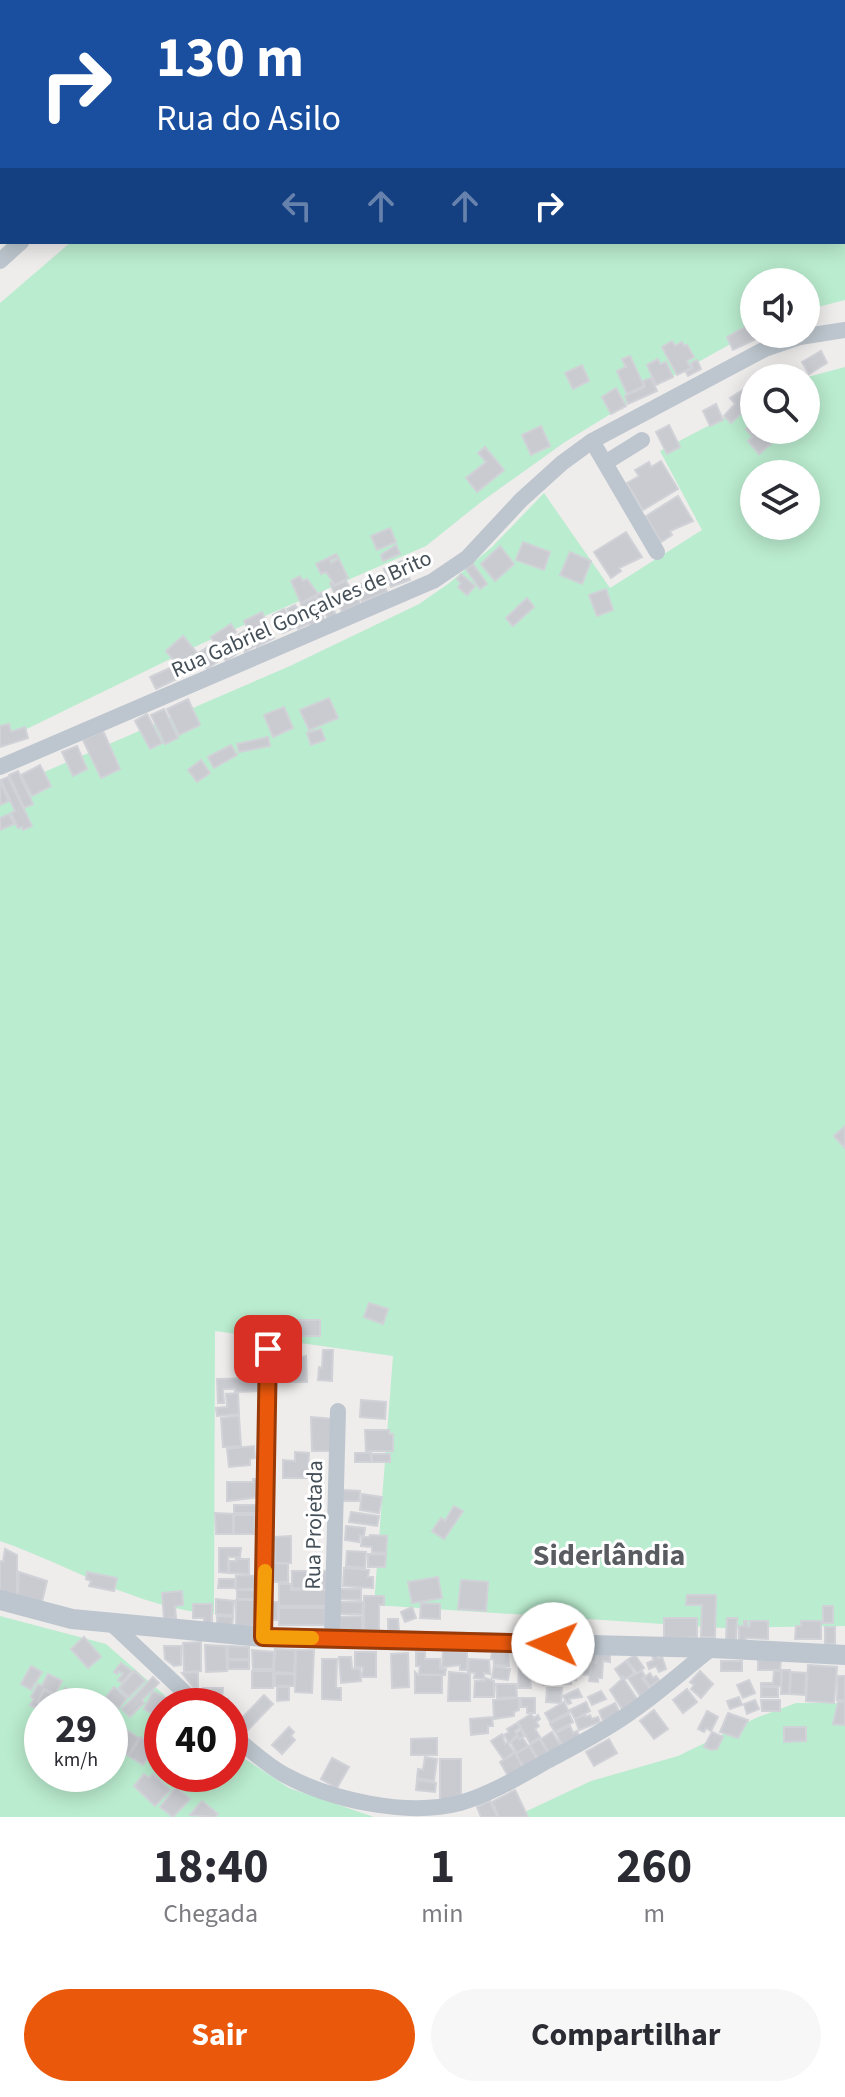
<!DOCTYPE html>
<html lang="pt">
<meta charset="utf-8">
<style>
body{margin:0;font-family:"Source Sans 3",sans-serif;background:#f7f7f7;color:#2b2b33;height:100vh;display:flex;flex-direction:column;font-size:30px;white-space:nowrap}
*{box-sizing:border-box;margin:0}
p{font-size:26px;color:#7c7c81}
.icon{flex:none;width:44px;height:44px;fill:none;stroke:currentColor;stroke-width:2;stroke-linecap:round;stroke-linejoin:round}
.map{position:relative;height:1817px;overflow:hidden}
.sheet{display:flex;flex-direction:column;background:#fff;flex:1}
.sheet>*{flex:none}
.hud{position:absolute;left:0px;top:0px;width:846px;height:244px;box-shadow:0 4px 20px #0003;background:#1a4fa0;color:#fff;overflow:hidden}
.buttons{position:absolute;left:740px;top:268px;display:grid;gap:16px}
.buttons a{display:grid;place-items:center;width:80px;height:80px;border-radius:50%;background:#fff;box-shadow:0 4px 20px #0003;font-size:40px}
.speed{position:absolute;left:24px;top:1688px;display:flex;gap:16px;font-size:40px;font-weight:700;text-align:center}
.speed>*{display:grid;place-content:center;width:104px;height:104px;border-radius:50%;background:#fff;box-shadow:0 4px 20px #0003;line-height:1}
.speed small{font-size:20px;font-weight:400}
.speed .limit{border:12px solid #d22;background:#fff;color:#111}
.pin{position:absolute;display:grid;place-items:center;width:68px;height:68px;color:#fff;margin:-34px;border-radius:16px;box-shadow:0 4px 12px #0006}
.me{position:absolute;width:88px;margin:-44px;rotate:271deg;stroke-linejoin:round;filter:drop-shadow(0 0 6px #0008)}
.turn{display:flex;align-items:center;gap:28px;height:168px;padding:0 24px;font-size:36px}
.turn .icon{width:104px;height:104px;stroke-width:2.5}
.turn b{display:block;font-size:56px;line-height:68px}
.lanes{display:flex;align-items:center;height:76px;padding:0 24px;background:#0003;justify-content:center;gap:40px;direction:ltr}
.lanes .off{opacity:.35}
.eta{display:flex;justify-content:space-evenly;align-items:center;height:136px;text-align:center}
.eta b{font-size:48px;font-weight:700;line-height:56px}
.action{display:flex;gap:16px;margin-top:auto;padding:16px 24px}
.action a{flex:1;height:92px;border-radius:48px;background:#ea580c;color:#fff;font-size:32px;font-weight:700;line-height:92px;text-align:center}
.action a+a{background:#f7f7f7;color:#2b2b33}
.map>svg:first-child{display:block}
</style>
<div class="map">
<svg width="845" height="1817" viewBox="0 0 845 1817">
<rect width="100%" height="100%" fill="#efecec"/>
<!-- green -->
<path fill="#baeccf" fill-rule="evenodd" d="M0,0H87L2,2L0,152Z
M435,0H845V300L806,310V282H754V331L664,381L565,442L481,502L426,546L203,643L0,742V303L71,242H844V2H433Z
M845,367V1626L723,1628L374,1605L393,1356L215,1331L214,1614C137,1608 71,1566 0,1541V791L290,666L419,604L448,584L492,547L544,493L610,588L702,530L660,451L754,402V430H806L804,378ZM754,474H806V526H754Z
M0,1616L106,1644L177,1706H162V1774H230V1749L289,1788L374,1817H0ZM42,1706H110V1774H42Z
M796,1703H845V1817H514L591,1781L678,1756L756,1718Z"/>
<!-- building -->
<path fill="#c9cbd1" stroke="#d0d2d7" stroke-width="2" d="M749,325L756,339L733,350L727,337Z
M672,341L675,346L682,342L684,346L687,345L694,357L687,361L691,368L677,375L662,347Z
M821,351L827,363L809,374L802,362Z
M630,356L644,386L627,394L617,371L626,367L622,359Z
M658,359L660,364L666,362L673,377L656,385L647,365Z
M697,360L701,369L688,376L686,372L693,368L691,363Z
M582,365L589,381L573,389L565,373Z
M651,378L657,391L628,404L625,396L645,387L643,381Z
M616,388L626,406L611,414L602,397Z
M746,388L754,401L731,423L724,416L735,404L730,398Z
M716,404L723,420L710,426L703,411Z
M754,421V430H764L774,441L759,454L748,441L753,437L746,429Z
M669,425L680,447L667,454L656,432Z
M541,426L550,446L531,455L522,435Z
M485,447L504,470L477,492L466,478L486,462L478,453Z
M661,461L678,489L643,510L627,483L639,476L635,470L649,462L651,467Z
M678,496L693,521L670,531L672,535L661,542L646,516Z
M390,528L396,542L377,550L371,536Z
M626,532L642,557L619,568L621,571L611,578L594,552Z
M523,542L550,552L544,570L516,560Z
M396,545L400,554L383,561L381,555Z
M500,546L514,564L495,581L481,564Z
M570,552L591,561L582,584L560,575Z
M336,554L338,557L330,560L331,563L339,559L348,578L335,585L326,572L321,574L316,564Z
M402,561L410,580L391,587L384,569Z
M473,564L487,584L480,589L466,569Z
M461,574L475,586L467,595L458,587L461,583L457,579Z
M300,576L303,581L307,579L318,594L301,603L291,581Z
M381,576L387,592L362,602L356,586Z
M346,581L350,588L354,587L357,595L354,598L357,596L360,604L342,612L330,583L333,582L334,586Z
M606,589L613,610L597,616L589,595Z
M325,591L336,615L328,619L316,595Z
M315,597L321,608L307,615L301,604Z
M527,598L534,607L513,626L506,618Z
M295,605L308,624L298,629L287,609Z
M284,609L294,628L283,633L273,615Z
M320,611L324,619L310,626L306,617Z
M262,612L274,638L257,647L244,621Z
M231,624L236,632L232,635L242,650L226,661L211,637Z
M246,630L255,646L245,652L236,636Z
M183,636L197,653L180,668L166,651Z
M211,645L220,660L207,669L197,654Z
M176,665L181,677L156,689L150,677Z
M329,698L338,718L309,730L300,710Z
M188,699L200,725L179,735L167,709Z
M284,707L293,728L273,737L264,715Z
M164,709L178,738L165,744L151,715Z
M147,714L162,743L150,749L135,721Z
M9,724L11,732L25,727L28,738L0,747V726Z
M321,729L325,740L311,745L307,733Z
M103,731L120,769L101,778L83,740Z
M268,737L270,746L239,752L237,744Z
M231,745L237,755L214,768L208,757Z
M77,746L87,769L73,776L62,752Z
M201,760L210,773L197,782L188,770Z
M40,765L51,786L32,796L21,775Z
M18,771L33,804L24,808L9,775Z
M8,777L32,826L23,830L22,827L18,828L11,813L15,811L1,780Z
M0,781L9,801L0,805Z
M9,814L14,824L0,830V818Z
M845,1126V1148L834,1136Z
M369,1303L388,1309L383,1324L364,1317Z
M298,1320H320V1336H298Z
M275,1346H284V1367H297V1358L306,1356L307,1382H287V1377L275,1378Z
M285,1348H300V1357H296V1366H286Z
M323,1350H333L332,1381L318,1380L319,1367L322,1368Z
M260,1378L261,1391L235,1392V1389H223L224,1403H218L217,1379Z
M238,1393L239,1414L217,1416L216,1408L227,1407L226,1394Z
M361,1400L386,1402L385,1419L360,1417Z
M239,1416L241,1446L223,1447L221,1418Z
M311,1417L333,1419L332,1451H312Z
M365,1430H389V1434H393V1451H366Z
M254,1446L255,1458L250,1459V1465L229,1467L227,1449Z
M295,1452L309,1453L308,1478H283V1460L295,1461Z
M355,1453H371V1462H355Z
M372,1454H390V1462H372Z
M253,1479H259V1497L227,1501V1482H253Z
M343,1490L360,1491L359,1501H343Z
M362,1494L382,1497L379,1513L360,1510Z
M234,1505H256V1513H234Z
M454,1506L463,1511L444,1539L432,1531L441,1518L445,1521Z
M351,1512L379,1516L377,1526L349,1522Z
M215,1513L233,1514V1534H216Z
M234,1515H255L254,1534H234Z
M346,1526L365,1528L364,1536L360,1535L359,1542L345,1540Z
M370,1535L387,1536L386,1553L372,1552V1547L361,1546L362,1537H369Z
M291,1536V1563H275V1537Z
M219,1548H241L240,1557H228V1573L219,1572Z
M5,1549L17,1555V1596L0,1592V1561L3,1562Z
M347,1551L366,1552L365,1568L346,1566Z
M368,1554L386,1555L385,1567H368Z
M236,1559H249V1574L229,1573V1561H236Z
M271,1563L288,1564V1582H271Z
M344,1568L369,1570L368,1577H373V1588L343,1586Z
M292,1571H327L326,1589L292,1588Z
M19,1572L47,1581L42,1602L18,1595Z
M87,1572L117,1578L114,1591L89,1586L91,1581L86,1579Z
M236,1575L259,1576V1589H236Z
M438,1577L442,1598L412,1603L408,1582Z
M219,1579H235L234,1588H218Z
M461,1580L488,1582L486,1611L458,1609Z
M279,1584H291V1590H327V1606H279Z
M339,1589H361V1600L338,1599Z
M237,1590H255V1599H237Z
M182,1591L183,1605L175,1606L176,1618L164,1619L162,1593Z
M687,1595H716L715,1637H701L702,1605H686Z
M364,1596H384V1605H379V1630H364Z
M216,1599L234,1601L233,1615L216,1614Z
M236,1600H256V1626H236Z
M270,1602H278V1620H270Z
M339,1602H363L362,1614H339Z
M421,1603L440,1604V1619L420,1618Z
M193,1604H212V1624H204V1618H193Z
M823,1606H833V1623H823Z
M412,1607L416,1618L405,1622L401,1612Z
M279,1608H325V1625H279Z
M217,1616L233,1617L232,1627L217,1626Z
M362,1616V1630H340L339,1617Z
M664,1618H697V1637L664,1638Z
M727,1618H737L736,1642L726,1641Z
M388,1619H398L399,1632L388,1633Z
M744,1621H747V1627H750V1621H768V1639L746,1638V1641H739V1626H744Z
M801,1621H821V1639H795L796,1626H801Z
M825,1627H835V1644H825Z
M84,1637L101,1657L88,1668L71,1649Z
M201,1642V1671L184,1672L183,1643Z
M205,1645L226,1646L227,1671L206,1672Z
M164,1646H181V1665L174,1666L165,1659Z
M228,1646L249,1647V1659H228Z
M275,1649L295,1650L294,1673L274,1672Z
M252,1650L274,1652L273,1669H253Z
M296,1650H314L312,1693L295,1692Z
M443,1651L467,1652V1670H460V1665L442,1667Z
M492,1651L508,1652L509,1666L494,1665V1660L491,1659Z
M355,1652H376V1677H362L363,1667H355Z
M416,1652H425V1659H440V1669H446L445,1675L419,1674L420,1666H416Z
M408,1653L409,1687L392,1688L391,1654Z
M575,1653L596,1654V1662L591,1661L590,1675L577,1674L578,1660H575Z
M598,1654L610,1655V1662L603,1661L602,1678H598V1682L589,1681L592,1663H597Z
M635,1655L644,1668L637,1673L627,1660Z
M656,1655L658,1659L662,1657L666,1669L659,1672L656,1666L649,1669L647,1663L654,1660L652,1656Z
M560,1656L570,1657L569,1661H573V1675H576V1680H571V1684H563L564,1659H560Z
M339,1657H351L352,1669H360L361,1681L341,1683Z
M541,1658H552V1684L543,1685Z
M322,1659H337L336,1688H341V1700L322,1699Z
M469,1659L489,1660L490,1674L484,1673V1679L474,1678L475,1673L468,1672Z
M228,1660H249V1669H228Z
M553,1660H562V1684L553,1683Z
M758,1660H781L780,1670H758Z
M626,1661L634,1673L625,1679L623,1676L621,1678L615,1669Z
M721,1661H742V1671H721Z
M121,1663L132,1671L122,1683L118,1680L123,1674L119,1671L117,1674L114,1672Z
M519,1663H533V1676H527L530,1678L531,1688H518Z
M808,1665L837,1667L834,1703L806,1701Z
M31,1666L42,1672L31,1690L21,1684Z
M494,1666L510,1669L508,1680L492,1678Z
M782,1670H790L789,1694H781Z
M135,1671L145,1681L129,1697L119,1688Z
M252,1671H273V1688H252Z
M642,1671L645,1676L642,1678L650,1689L640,1696L628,1678Z
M700,1671L713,1684L701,1698L691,1689L694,1685L690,1682Z
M774,1671H781V1686H761V1683H773Z
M198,1672V1687L194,1688L182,1673Z
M415,1672L418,1675H442V1693H415Z
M449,1672L470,1674V1701H448Z
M791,1672L806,1673L805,1695L790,1694Z
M650,1673L653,1678L656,1676L659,1680L650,1687L644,1678Z
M48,1674L62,1681L55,1694L44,1689L37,1702L43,1705L40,1710L30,1705L34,1699L31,1697L38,1684L42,1686Z
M275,1674H294V1686H275Z
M838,1676H845V1700H837Z
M153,1677L159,1683L142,1700L144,1703L130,1717L122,1709Z
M485,1678L494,1681V1697H474L475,1681H485Z
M623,1678L637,1699L622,1709L610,1690Z
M749,1680L755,1693L743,1698L737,1685Z
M496,1684H516L517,1697L497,1698Z
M114,1687L127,1698L119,1708L106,1697Z
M277,1687H289V1700L277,1701Z
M761,1687H778V1697H761Z
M65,1688L78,1695L72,1706H55Z
M203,1688H223L222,1700L228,1699L227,1705H213L203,1697Z
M547,1688H562L561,1703L546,1702Z
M578,1689L582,1697L569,1699L571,1703L568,1704L563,1696Z
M687,1689L697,1702L683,1713L673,1700Z
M44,1690L56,1697L52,1706L38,1702Z
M153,1691L169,1700L166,1706H162L160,1718L144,1709Z
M601,1691L606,1699L592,1705L588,1697Z
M264,1695L273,1704L248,1730L239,1721Z
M739,1697L742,1705L730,1709L727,1701Z
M519,1698V1710L514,1712V1716L494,1719L493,1700Z
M521,1698H535V1713H527V1707H521Z
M755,1700L759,1709L747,1714L744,1704Z
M761,1700H780V1711H762Z
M564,1702L569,1712L550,1722L545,1713Z
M586,1702L590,1711L575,1719L570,1710Z
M838,1702H845V1725L833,1724Z
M615,1703L620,1713L603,1721L599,1711Z
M654,1710L668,1729L654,1739L640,1721Z
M707,1711L718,1717L711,1731L706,1728L704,1732L698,1729Z
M728,1713L748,1720L738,1738L720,1732Z
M531,1714L534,1718L538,1715L540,1719L536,1722L539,1726L535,1729L540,1737L530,1743L518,1722Z
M569,1714L573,1722L555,1732L550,1724Z
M585,1715L586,1717L590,1715L592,1719L598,1717L600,1722L579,1730L575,1719Z
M492,1717L493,1726H488V1733L471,1735L470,1719Z
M517,1723L520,1728L515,1731L516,1733L521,1730L524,1736L519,1739L517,1735L509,1743L504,1735L509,1732L507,1729Z
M570,1726L573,1733L577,1731L579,1736L562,1745L556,1733Z
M289,1727L294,1732L291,1736L295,1740L282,1754L272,1745Z
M784,1727H806V1741L784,1742Z
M128,1731L139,1738L128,1755L117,1748Z
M110,1732L122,1739L116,1748L110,1745Z
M552,1732L562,1748L550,1755L541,1739Z
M712,1732L723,1737L717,1749L711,1750L704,1747Z
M502,1734L505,1744L507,1742L514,1752L504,1760L491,1741Z
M517,1736L520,1740L522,1737L528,1746L517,1753L511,1743Z
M141,1737L156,1746L143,1765L129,1756Z
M437,1738V1755H411V1739Z
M539,1739L549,1754L539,1760L530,1745Z
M609,1739L617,1753L594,1766L586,1752Z
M230,1742L242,1752L230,1765Z
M529,1746L538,1761L525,1769L516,1754Z
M515,1753L523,1768L508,1776L500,1762Z
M425,1757L437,1759L434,1781L417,1778L418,1769L423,1770Z
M332,1758L349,1767L337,1788L321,1779Z
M440,1759H461V1799L440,1800Z
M144,1774L149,1778L153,1774L170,1790L155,1806L134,1786Z
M417,1780L436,1783L435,1792L416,1790Z
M176,1787L190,1799L173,1817L160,1807Z
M515,1790L528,1817H499L492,1802Z
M202,1801L218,1814L215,1817L190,1815Z
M490,1801L497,1817H481L477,1807Z"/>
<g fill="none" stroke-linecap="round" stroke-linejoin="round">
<!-- minor -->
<path stroke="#bdc6ce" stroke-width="16" d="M176,2L180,0
M0,261L21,242
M592,441L657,552
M605,463L642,440
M0,767L433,581L467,558L521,500L562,463L592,441L765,349L800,337L845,330
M113,1625L199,1706
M263,1637L268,1349
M332,1639L338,1411
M230,1733C247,1747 264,1763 283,1774C330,1800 407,1817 460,1803C491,1794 519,1777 547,1761C575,1746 605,1731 631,1712C659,1693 685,1669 712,1648"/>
<!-- tertiary -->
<path stroke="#bdc6ce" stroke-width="20" d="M0,1600L72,1619L263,1637L712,1648L845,1655"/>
</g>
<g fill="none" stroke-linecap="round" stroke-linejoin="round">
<!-- route casing -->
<g stroke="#983908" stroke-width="20">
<path id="route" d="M268,1349L263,1637L553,1644"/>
</g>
<!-- route -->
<use href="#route" stroke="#ea580c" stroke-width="14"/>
<!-- slow -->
<path stroke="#f59e0b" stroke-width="14" d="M265,1571L263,1637L312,1638"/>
</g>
<g text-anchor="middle" stroke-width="6" stroke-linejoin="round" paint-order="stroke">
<!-- street labels -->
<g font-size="22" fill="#454f58" stroke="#fff">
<text transform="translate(301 613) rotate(-24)" y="8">Rua Gabriel Gonçalves de Brito</text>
<text transform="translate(313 1525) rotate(-89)" y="8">Rua Projetada</text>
</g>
<!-- district labels -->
<g font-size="30" font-weight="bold" fill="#595c60" stroke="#fff">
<text x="609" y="1565">Siderlândia</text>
</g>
</g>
</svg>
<div class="buttons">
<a><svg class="icon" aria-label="sound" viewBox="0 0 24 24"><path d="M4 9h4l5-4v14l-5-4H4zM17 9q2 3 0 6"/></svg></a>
<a><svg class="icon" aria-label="search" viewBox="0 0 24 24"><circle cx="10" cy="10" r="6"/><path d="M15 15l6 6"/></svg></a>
<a><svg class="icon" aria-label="layers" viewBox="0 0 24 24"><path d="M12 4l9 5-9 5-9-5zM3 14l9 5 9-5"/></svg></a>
</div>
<div class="speed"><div>29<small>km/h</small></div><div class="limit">40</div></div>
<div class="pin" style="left:268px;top:1349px;background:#d93025"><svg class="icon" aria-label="arrive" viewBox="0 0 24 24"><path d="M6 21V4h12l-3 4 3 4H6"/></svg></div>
<svg class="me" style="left:553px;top:1644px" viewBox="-20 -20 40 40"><circle r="19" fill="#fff"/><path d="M0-13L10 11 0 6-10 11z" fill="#ea580c"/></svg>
<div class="hud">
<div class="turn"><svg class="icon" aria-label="right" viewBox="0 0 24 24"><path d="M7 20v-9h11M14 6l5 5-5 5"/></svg><div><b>130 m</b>Rua do Asilo</div></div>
<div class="lanes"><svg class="icon off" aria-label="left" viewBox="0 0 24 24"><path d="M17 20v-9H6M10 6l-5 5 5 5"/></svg><svg class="icon off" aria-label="ahead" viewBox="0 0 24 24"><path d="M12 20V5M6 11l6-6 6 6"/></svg><svg class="icon off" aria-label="ahead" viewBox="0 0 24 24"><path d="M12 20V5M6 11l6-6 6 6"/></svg><svg class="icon" aria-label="right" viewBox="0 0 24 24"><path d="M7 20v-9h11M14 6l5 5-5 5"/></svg></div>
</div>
</div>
<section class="sheet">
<div class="eta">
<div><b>18:40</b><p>Chegada</p></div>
<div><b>1</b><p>min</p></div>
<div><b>260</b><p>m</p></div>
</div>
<div class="action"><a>Sair</a><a>Compartilhar</a></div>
</section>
